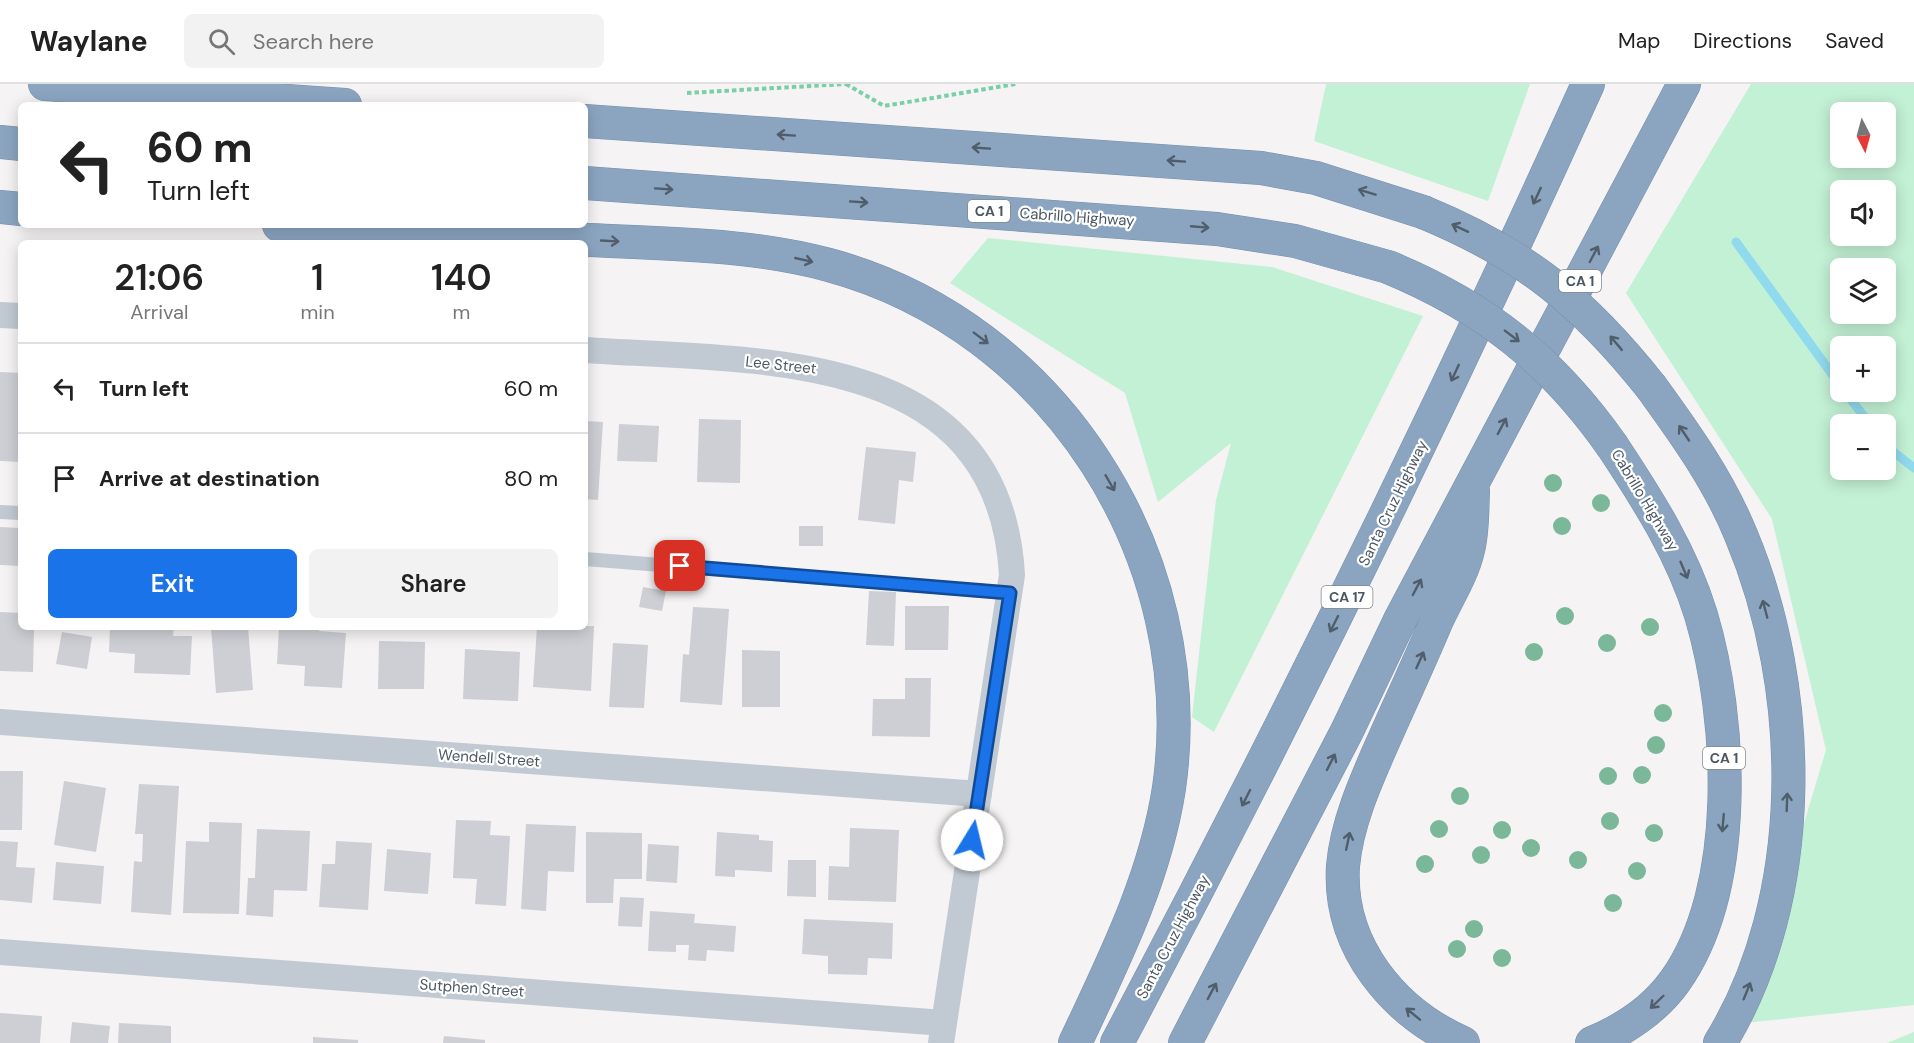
<!DOCTYPE html>
<meta charset="utf-8">
<style>
body{margin:0;font-family:"DM Sans",sans-serif;background:#f2f2f2;color:#222;height:100vh;display:flex;flex-direction:column;font-size:22px;white-space:nowrap}
*{box-sizing:border-box;margin:0}
p{font-size:20px;color:#767676}
.icon{flex:none;width:33px;height:33px;fill:none;stroke:currentColor;stroke-width:2;stroke-linecap:round;stroke-linejoin:round}
.map{position:relative;flex:1;overflow:hidden}
.details{position:absolute;left:18px;top:156px;width:570px;height:390px;display:flex;flex-direction:column;background:#fff;border-radius:9px;box-shadow:0 3px 15px #0003}
.details>*{flex:none}
.banner{position:absolute;left:18px;top:18px;width:570px;height:126px;border-radius:9px;box-shadow:0 3px 15px #0003;background:#fff;color:#222;overflow:hidden}
.needle{width:39px;rotate:174deg}
.controls{position:absolute;left:1830px;top:18px;display:grid;gap:12px}
.controls a{display:grid;place-items:center;width:66px;height:66px;border-radius:9px;background:#fff;box-shadow:0 3px 15px #0003;font-size:30px}
.pin{position:absolute;display:grid;place-items:center;width:51px;height:51px;color:#fff;margin:-26px;border-radius:12px;box-shadow:0 3px 9px #0006}
.me{position:absolute;width:66px;margin:-33px;rotate:9deg;stroke-linejoin:round;filter:drop-shadow(0 0 4px #0008)}
.turn{display:flex;align-items:center;gap:21px;height:126px;padding:0 30px;font-size:27px}
.turn .icon{width:78px;height:78px;stroke-width:2.5}
.turn b{display:block;font-size:42px;line-height:51px}
.eta{display:flex;justify-content:space-evenly;align-items:center;height:102px;text-align:center}
.eta b{font-size:36px;font-weight:600;line-height:42px}
.primary-button{display:flex;gap:12px;margin-top:auto;padding:12px 30px}
.primary-button a{flex:1;height:69px;border-radius:9px;background:#1a73e8;color:#fff;font-size:24px;font-weight:600;line-height:69px;text-align:center}
.primary-button a+a{background:#f2f2f2;color:#222}
ul{padding:0;list-style:none}
li{display:flex;align-items:center;gap:18px;height:90px;padding:0 30px;border-top:2px solid #e0e0e0}
li div{flex:1}
li b{display:block;font-size:22px}
li em{font-style:normal}
header{display:flex;align-items:center;gap:36px;box-sizing:border-box;height:84px;padding:0 30px;background:#fff;border-bottom:2px solid #e0e0e0}
header strong{font-size:28px}
nav{display:flex;gap:33px;margin-inline-start:auto;font-size:21px}
.search{width:420px;height:54px;background:#f2f2f2;display:flex;align-items:center;gap:15px;box-sizing:border-box;padding:0 21px;border-radius:9px;color:#767676;font-size:22px}
.map>svg:first-child{display:block}
</style>
<header>
<strong>Waylane</strong>
<div class="search"><svg class="icon" aria-label="search" viewBox="0 0 24 24"><circle cx="10" cy="10" r="6"/><path d="M15 15l6 6"/></svg>Search here</div>
<nav><a>Map</a><a>Directions</a><a>Saved</a></nav>
</header>
<div class="map">
<svg width="1914" height="959" viewBox="0 0 1914 959">
<rect width="100%" height="100%" fill="#f5f3f3"/>
<!-- green -->
<path fill="#c3f1d5" fill-rule="evenodd" d="M1326,0H1530L1488,117L1314,57Z
M1751,0H1914V921L1744,939L1826,666L1772,435L1626,209ZM1840,28H1886V74H1840ZM1840,106H1886V152H1840ZM1840,184H1886V230H1840ZM1840,262H1886V308H1840ZM1840,340H1886V386H1840Z
M988,154L1272,183L1423,232L1214,648L1192,633L1216,416L1231,359L1158,418L1125,309L950,199Z
M1914,948V959H1887Z"/>
<g fill="none" stroke-linecap="round" stroke-linejoin="round">
<!-- stream -->
<path stroke="#90daee" stroke-width="9" d="M1736,158L1840,301
M1845,308L1870,340
M1886,362L1914,384"/>
</g>
<!-- building -->
<path fill="#cdcfd5" d="M0,288L21,289V378L0,377Z
M699,335L741,336L740,399L697,398Z
M585,337L603,338L598,416L585,415Z
M619,340L659,342L657,378L617,377Z
M866,363L916,368L913,398L899,396L895,440L858,436Z
M799,442H823V462H799Z
M0,443L21,444V482L0,481Z
M643,503L666,507L662,527L639,523Z
M869,507L896,508L894,562L866,561Z
M905,522H949L948,566H905Z
M693,523L729,525L722,621L680,618L683,570L689,571Z
M0,528L21,529V543H34L33,588L0,587Z
M594,542L591,607L533,603L537,543Z
M110,543H174L173,552H192L190,591L134,589L135,570L109,568Z
M211,543H248L253,606L216,609Z
M279,543H319V547L346,549L342,604L304,602L305,582L277,580Z
M62,548L92,553L87,585L56,580Z
M379,557L425,558L424,605H378Z
M613,559L648,561L644,624L609,623Z
M465,565L520,568L518,617L463,615Z
M742,566L780,567V623H742Z
M905,594H931L930,653L872,652L873,615H905Z
M0,687H23L22,746H0Z
M64,697L106,704L96,768L54,761Z
M139,700L179,702L171,831L131,828L134,777L142,778L143,750H135Z
M456,736L491,737L490,751L510,752L506,822L475,820L477,795L453,794Z
M209,738L242,739L239,830L183,829L186,757L209,758Z
M526,740L576,742L574,788L548,787L546,827L521,825Z
M850,744L899,746L896,818L828,816L829,782L849,783Z
M257,745L310,747L307,807L274,806L273,833L246,831L248,794H255Z
M586,748L642,749V795H614L613,819H586Z
M717,748L759,751V756L773,757L772,788L735,786V793L715,792Z
M0,757L18,758L16,783L35,784L32,819L0,816Z
M336,757L372,759L368,826L319,823L322,780H335Z
M648,760L679,762L677,799L646,797Z
M387,765L431,769L428,810L384,807Z
M788,776H816V813L787,812Z
M56,778L104,782L101,820L53,816Z
M620,813L644,814L642,843L618,842Z
M650,827L695,830L694,839L736,842L734,868L707,866L706,877L688,876L689,861H676V868L648,867Z
M804,835L893,839L892,875L868,874L867,891L828,890V872L802,870Z
M0,929L42,932L40,959H0Z
M72,938L110,942L108,959H70Z
M119,939L171,942V959H118Z
M444,952L485,956V959H443Z
M313,953L358,956V959H313Z"/>
<g fill="none" stroke-linecap="round" stroke-linejoin="round">
<!-- motorway casing -->
<g stroke="#7690ad" stroke-width="34">
<path id="motorway" d="M45,0L345,21
M585,37L1261,84L1316,94L1423,128
M0,58L21,60
M585,99L1217,145L1295,157L1388,183
M0,123L21,125
M279,141C382,146 486,151 589,156C669,160 752,160 829,181C1055,242 1202,474 1169,704C1155,795 1113,878 1075,959
M1652,304C1686,351 1719,397 1741,451C1806,606 1809,814 1720,959
M1117,959C1284,644 1441,325 1588,0
M1185,959L1347,647L1400,536L1684,0
M1463,959C1393,928 1338,862 1343,782C1347,736 1369,690 1387,649C1404,611 1421,574 1437,536C1447,514 1463,489 1468,466C1473,447 1472,426 1473,407
M1592,959C1624,946 1655,925 1675,897C1741,804 1732,635 1701,531C1682,469 1648,416 1613,363"/>
</g>
<!-- path -->
<path stroke="#7ad0a6" stroke-width="4" stroke-dasharray="4.5 3" stroke-linecap="butt" d="M846,0L884,22L1016,0
M687,9L846,0"/>
<!-- service -->
<path stroke="#c1cad2" stroke-width="14" d="M0,428L21,429
M585,475L1010,509"/>
<!-- minor -->
<path stroke="#c1cad2" stroke-width="26" d="M0,231L21,232
M585,266C755,278 999,261 1012,491L941,959
M0,638L979,710
M0,868L944,939"/>
<!-- motorway -->
<use href="#motorway" stroke="#8ba5c1" stroke-width="33"/>
<!-- motorway-bridge casing -->
<g stroke="#7690ad" stroke-width="34" stroke-linecap="butt">
<path id="motorway-bridge" d="M1423,128C1525,170 1584,218 1652,304
M1388,183C1485,223 1553,277 1613,363"/>
</g>
<!-- motorway-bridge -->
<use href="#motorway-bridge" stroke="#8ba5c1" stroke-width="33"/>
</g>
<!-- trees -->
<g fill="#7bb799">
<circle cx="1553" cy="399" r="9"/>
<circle cx="1601" cy="419" r="9"/>
<circle cx="1562" cy="442" r="9"/>
<circle cx="1565" cy="532" r="9"/>
<circle cx="1650" cy="543" r="9"/>
<circle cx="1607" cy="559" r="9"/>
<circle cx="1534" cy="568" r="9"/>
<circle cx="1663" cy="629" r="9"/>
<circle cx="1656" cy="661" r="9"/>
<circle cx="1642" cy="691" r="9"/>
<circle cx="1608" cy="692" r="9"/>
<circle cx="1460" cy="712" r="9"/>
<circle cx="1610" cy="737" r="9"/>
<circle cx="1439" cy="745" r="9"/>
<circle cx="1502" cy="746" r="9"/>
<circle cx="1654" cy="749" r="9"/>
<circle cx="1531" cy="764" r="9"/>
<circle cx="1481" cy="771" r="9"/>
<circle cx="1578" cy="776" r="9"/>
<circle cx="1425" cy="780" r="9"/>
<circle cx="1637" cy="787" r="9"/>
<circle cx="1613" cy="819" r="9"/>
<circle cx="1474" cy="845" r="9"/>
<circle cx="1457" cy="865" r="9"/>
<circle cx="1502" cy="874" r="9"/>
</g>
<!-- one-way arrows -->
<defs><path id="oneway-shaft" d="M-6 0H5M1.5-3L5.5 0L1.5 3" fill="none" stroke-width="1.6" stroke-linecap="round" stroke-linejoin="round" transform="scale(1.5)"/></defs>
<g stroke="#505e6b">
<use href="#oneway-shaft" transform="translate(786 51) rotate(-176)"/>
<use href="#oneway-shaft" transform="translate(981 64) rotate(-176)"/>
<use href="#oneway-shaft" transform="translate(1176 77) rotate(-176)"/>
<use href="#oneway-shaft" transform="translate(664 105) rotate(4)"/>
<use href="#oneway-shaft" transform="translate(1367 108) rotate(-163)"/>
<use href="#oneway-shaft" transform="translate(1537 112) rotate(115)"/>
<use href="#oneway-shaft" transform="translate(859 118) rotate(4)"/>
<use href="#oneway-shaft" transform="translate(1200 143) rotate(5)"/>
<use href="#oneway-shaft" transform="translate(1460 144) rotate(-155)"/>
<use href="#oneway-shaft" transform="translate(610 157) rotate(3)"/>
<use href="#oneway-shaft" transform="translate(1594 170) rotate(-62)"/>
<use href="#oneway-shaft" transform="translate(804 176) rotate(13)"/>
<use href="#oneway-shaft" transform="translate(1512 252) rotate(37)"/>
<use href="#oneway-shaft" transform="translate(981 254) rotate(37)"/>
<use href="#oneway-shaft" transform="translate(1616 259) rotate(-130)"/>
<use href="#oneway-shaft" transform="translate(1455 289) rotate(115)"/>
<use href="#oneway-shaft" transform="translate(1502 342) rotate(-62)"/>
<use href="#oneway-shaft" transform="translate(1684 349) rotate(-124)"/>
<use href="#oneway-shaft" transform="translate(1110 399) rotate(60)"/>
<use href="#oneway-shaft" transform="translate(1684 486) rotate(67)"/>
<use href="#oneway-shaft" transform="translate(1417 503) rotate(-62)"/>
<use href="#oneway-shaft" transform="translate(1765 525) rotate(-105)"/>
<use href="#oneway-shaft" transform="translate(1334 540) rotate(117)"/>
<use href="#oneway-shaft" transform="translate(1420 576) rotate(-66)"/>
<use href="#oneway-shaft" transform="translate(1331 678) rotate(-63)"/>
<use href="#oneway-shaft" transform="translate(1246 714) rotate(117)"/>
<use href="#oneway-shaft" transform="translate(1787 718) rotate(-88)"/>
<use href="#oneway-shaft" transform="translate(1723 739) rotate(95)"/>
<use href="#oneway-shaft" transform="translate(1348 757) rotate(-78)"/>
<use href="#oneway-shaft" transform="translate(1212 907) rotate(-62)"/>
<use href="#oneway-shaft" transform="translate(1747 907) rotate(-68)"/>
<use href="#oneway-shaft" transform="translate(1657 918) rotate(136)"/>
<use href="#oneway-shaft" transform="translate(1413 930) rotate(-141)"/>
</g>
<g fill="none" stroke-linecap="round" stroke-linejoin="round">
<!-- route casing -->
<g stroke="#114b97" stroke-width="15">
<path id="route" d="M680,482L1010,509L972,756"/>
</g>
<!-- route -->
<use href="#route" stroke="#1a73e8" stroke-width="10"/>
</g>
<g text-anchor="middle" stroke-width="4.5" stroke-linejoin="round" paint-order="stroke">
<!-- shield labels -->
<g fill="#fff" stroke="#808990" stroke-width="1.5">
<rect x="968" y="116" width="42" height="22" rx="4.5"/>
<rect x="1559" y="186" width="42" height="22" rx="4.5"/>
<rect x="1321.5" y="502" width="51" height="22" rx="4.5"/>
<rect x="1703" y="663" width="42" height="22" rx="4.5"/>
</g>
<g font-size="14" font-weight="bold" fill="#4a5661">
<text x="989" y="132">CA 1</text>
<text x="1580" y="202">CA 1</text>
<text x="1347" y="518">CA 17</text>
<text x="1724" y="679">CA 1</text>
</g>
<!-- street labels -->
<g font-size="15" fill="#4a5661" stroke="#fff">
<text transform="translate(1077 133) rotate(4)" y="5">Cabrillo Highway</text>
<text transform="translate(781 281) rotate(6)" y="5">Lee Street</text>
<text transform="translate(1645 416) rotate(59)" y="5">Cabrillo Highway</text>
<text transform="translate(1393 419) rotate(-64)" y="5">Santa Cruz Highway</text>
<text transform="translate(489 674) rotate(4)" y="5">Wendell Street</text>
<text transform="translate(1173 853) rotate(-62)" y="5">Santa Cruz Highway</text>
<text transform="translate(472 904) rotate(4)" y="5">Sutphen Street</text>
</g>
</g>
</svg>
<div class="controls">
<a><svg class="needle" viewBox="-14 -14 28 28"><path d="M0-13l5 13h-10z" fill="#e53935"/><path d="M0 13l5-13h-10z" fill="#767676"/></svg></a>
<a><svg class="icon" aria-label="sound" viewBox="0 0 24 24"><path d="M4 9h4l5-4v14l-5-4H4zM17 9q2 3 0 6"/></svg></a>
<a><svg class="icon" aria-label="layers" viewBox="0 0 24 24"><path d="M12 4l9 5-9 5-9-5zM3 14l9 5 9-5"/></svg></a>
<a>+</a>
<a>−</a>
</div>
<div class="pin" style="left:680px;top:482px;background:#d93025"><svg class="icon" aria-label="arrive" viewBox="0 0 24 24"><path d="M6 21V4h12l-3 4 3 4H6"/></svg></div>
<svg class="me" style="left:972px;top:756px" viewBox="-20 -20 40 40"><circle r="19" fill="#fff"/><path d="M0-13L10 11 0 6-10 11z" fill="#1a73e8"/></svg>
<div class="banner">
<div class="turn"><svg class="icon" aria-label="left" viewBox="0 0 24 24"><path d="M17 20v-9H6M10 6l-5 5 5 5"/></svg><div><b>60 m</b>Turn left</div></div>
</div>
<section class="details">
<div class="eta">
<div><b>21:06</b><p>Arrival</p></div>
<div><b>1</b><p>min</p></div>
<div><b>140</b><p>m</p></div>
</div>
<ul>
<li><svg class="icon" aria-label="left" viewBox="0 0 24 24"><path d="M17 20v-9H6M10 6l-5 5 5 5"/></svg><div><b>Turn left</b></div><em>60 m</em></li>
<li><svg class="icon" aria-label="arrive" viewBox="0 0 24 24"><path d="M6 21V4h12l-3 4 3 4H6"/></svg><div><b>Arrive at destination</b></div><em>80 m</em></li>
</ul>
<div class="primary-button"><a>Exit</a><a>Share</a></div>
</section>
</div>
